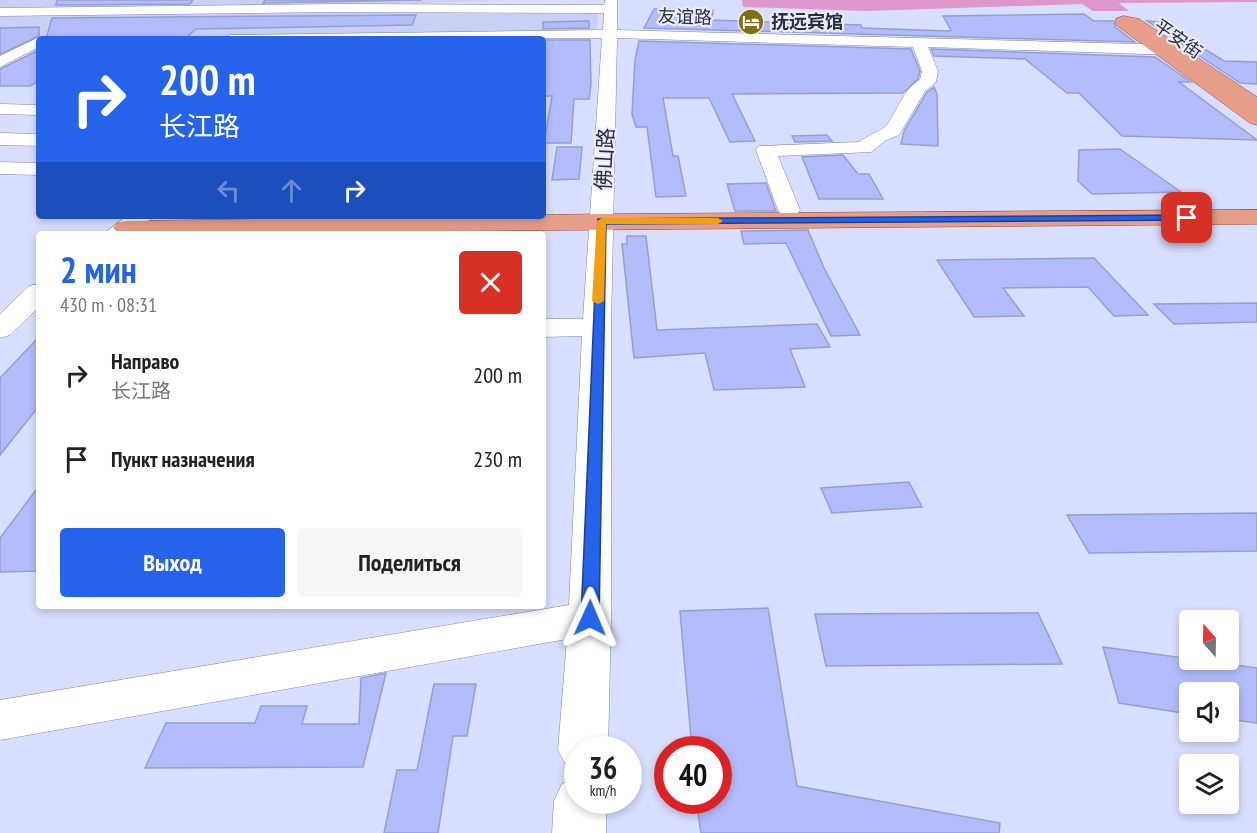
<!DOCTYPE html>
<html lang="ru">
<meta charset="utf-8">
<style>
body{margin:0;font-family:"PT Sans Narrow","Noto Sans SC",sans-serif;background:#f6f6f6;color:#222;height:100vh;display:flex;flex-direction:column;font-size:22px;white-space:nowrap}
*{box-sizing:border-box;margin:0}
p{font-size:20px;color:#767676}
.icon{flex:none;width:33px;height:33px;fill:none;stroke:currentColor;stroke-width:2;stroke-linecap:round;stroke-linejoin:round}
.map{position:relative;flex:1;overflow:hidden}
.panel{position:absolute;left:36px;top:231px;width:510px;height:378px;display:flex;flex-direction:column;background:#fff;border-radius:6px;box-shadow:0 3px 9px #0003}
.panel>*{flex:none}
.top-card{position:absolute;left:36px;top:36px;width:510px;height:183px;border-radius:6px;box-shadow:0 3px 9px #0003;background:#2563eb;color:#fff;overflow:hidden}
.needle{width:39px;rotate:340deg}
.tools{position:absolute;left:1179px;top:610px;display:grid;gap:12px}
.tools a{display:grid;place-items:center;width:60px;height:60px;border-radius:6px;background:#fff;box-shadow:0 3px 9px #0003;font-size:30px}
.speed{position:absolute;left:564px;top:736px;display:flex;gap:12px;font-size:30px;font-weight:700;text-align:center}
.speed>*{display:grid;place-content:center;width:78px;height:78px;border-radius:50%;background:#fff;box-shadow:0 3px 9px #0003;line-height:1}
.speed small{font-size:15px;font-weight:400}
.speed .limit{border:9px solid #d22;background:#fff;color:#111}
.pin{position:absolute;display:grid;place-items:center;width:51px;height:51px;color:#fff;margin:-26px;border-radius:12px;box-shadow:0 3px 9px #0006}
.me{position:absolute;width:66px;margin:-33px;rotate:1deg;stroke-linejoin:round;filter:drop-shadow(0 0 4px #0008)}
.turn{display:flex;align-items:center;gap:21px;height:126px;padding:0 24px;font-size:27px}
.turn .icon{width:78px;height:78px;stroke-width:2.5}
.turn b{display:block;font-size:42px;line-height:51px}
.lanes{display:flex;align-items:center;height:57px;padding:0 24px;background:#0003;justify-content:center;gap:30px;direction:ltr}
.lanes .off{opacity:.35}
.round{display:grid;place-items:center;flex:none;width:63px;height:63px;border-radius:6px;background:#f6f6f6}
.overview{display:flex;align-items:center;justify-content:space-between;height:102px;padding:0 24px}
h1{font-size:36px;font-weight:700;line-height:45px;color:#2563eb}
.button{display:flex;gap:12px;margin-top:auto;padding:12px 24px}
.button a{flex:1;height:69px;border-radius:6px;background:#2563eb;color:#fff;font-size:24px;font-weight:700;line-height:69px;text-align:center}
.button a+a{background:#f6f6f6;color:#222}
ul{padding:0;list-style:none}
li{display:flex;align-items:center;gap:18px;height:84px;padding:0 24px}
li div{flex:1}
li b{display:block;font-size:22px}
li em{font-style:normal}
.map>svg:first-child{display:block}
</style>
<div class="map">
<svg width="1257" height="833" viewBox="0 0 1257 833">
<rect width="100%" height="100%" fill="#d7defe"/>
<!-- built -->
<path fill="#c9d0f4" d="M0,0H508L342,6L0,10Z
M378,9L598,12L597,30L39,39V41L0,42V16Z"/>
<!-- green -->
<path fill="#de97ca" d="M742,0H1257V2L1119,3L1129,11H1093L1082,4L866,11L743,7Z"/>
<!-- building -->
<path fill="#b2bcfb" stroke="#959ed1" stroke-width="1.5" d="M57,0H193L190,4L56,5Z
M265,0H422L263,3Z
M654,9L713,10L712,20L861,25L862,28L948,31L951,30L943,16L1084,14L1094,21H1114L1115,27L1135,42L644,28Z
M416,15L412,25L196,29L187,37L46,39L52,18Z
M589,21V28L543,29V22Z
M1147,21L1161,22L1224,61L1257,62V84L1240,83Z
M39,27V36L0,54V28Z
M543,40H590L591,84L589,99H574L571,143H544L552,96H543Z
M639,41L911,49L920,71L918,79L903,93L732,94L755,141L730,142L709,98H663L673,156H678L686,196L656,197L647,127H636L632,114L635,60Z
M931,49L1155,57L1191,82H1179L1257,140L1122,136L1079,93H1067L1025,59L934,56Z
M39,50V81L30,86H0V69Z
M934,87L937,94L938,146L901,144L904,131L927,92Z
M827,135L832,141L795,142L792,136Z
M557,147H582L579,179L552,180Z
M1120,149L1181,192L1092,194L1078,181L1079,150Z
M843,155L858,174H869L883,199H819L802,157Z
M766,183L776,211H735L727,184Z
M808,230L824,268L860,335L831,336L786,243L744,244L741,231Z
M627,236H646L657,330L817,324L830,347L790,349L805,387L714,390L705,353L634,358L622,244H627Z
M1094,258L1148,315L1114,316L1088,287L1003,288L1024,316L974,317L937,260Z
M1257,303V322L1174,324L1154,304Z
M39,337V406L0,455V378Z
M909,482L922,507L832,513L821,488Z
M39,486V571L0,572V538Z
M1257,513V551L1089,553L1067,515Z
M768,608L797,786L1000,823L999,833H701L696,801H718V750H692L680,611Z
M1038,613L1062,664L826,666L815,614Z
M1103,647L1257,668V723L1228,719V693H1190V714L1119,703Z
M386,673L363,767L145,768L166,723H255L261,706H307L302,724H359L361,678Z
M434,684H476L467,736H453L438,833H384L397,770H417Z"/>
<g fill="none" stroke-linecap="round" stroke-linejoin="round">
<!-- minor casing -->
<g stroke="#7d85b7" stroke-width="1">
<path id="minor" d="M605,0H617V30L1175,45L1183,50L1175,55L928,47L938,71L936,82L925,91L899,135L886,140L871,152L778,156L800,210L797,215H781L778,210L756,150L759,146L859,142C867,136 881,131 887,125C898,110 903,89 920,80L922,71L913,47L617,38L611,327V618L608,750H578V770L566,765L558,750L567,639L0,740V700L569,605L582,336L543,337V319H583L602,38L223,39L230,35L603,30L604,13L338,12L0,16V8L338,4L604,5Z
M37,38L42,39H39V47L0,67V56Z
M0,104L39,105V115L0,114Z
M0,133L39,134V146L0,145Z
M0,162L39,163V175L0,174Z
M127,216H155L131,234H103Z
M39,284V307L10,335L0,338V314L29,286Z
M578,778V801H606V833H552L554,801L562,784Z"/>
</g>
<!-- major casing -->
<g stroke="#9a4d3d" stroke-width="1">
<path id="major" d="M1124,16L1139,19L1257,97V125L1250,123L1116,25V19Z
M1257,210V224L120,234L113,228L117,223L125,221L602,214Z"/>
</g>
<!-- minor -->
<use href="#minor" fill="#fff" fill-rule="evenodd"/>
<!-- major -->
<use href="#major" fill="#e69e89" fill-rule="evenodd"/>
</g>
<!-- route -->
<path fill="#2563eb" stroke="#184099" stroke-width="1.5" d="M1187,215L1192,218L1190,220L606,224L599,618L596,623H584L581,618L598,219Z"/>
<!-- slow -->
<path fill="#f59e0b" d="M602,218H718L723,221L718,224H606L604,301L598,304L592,301L597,221Z"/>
<!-- icons -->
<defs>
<g id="hotel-disc" transform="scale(1.35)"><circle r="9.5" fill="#82700e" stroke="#eaecf7"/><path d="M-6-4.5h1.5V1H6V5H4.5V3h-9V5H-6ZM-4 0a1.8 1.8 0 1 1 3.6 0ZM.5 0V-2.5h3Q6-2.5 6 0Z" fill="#fff"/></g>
</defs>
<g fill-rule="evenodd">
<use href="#hotel-disc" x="751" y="22"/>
</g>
<g text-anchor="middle" stroke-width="4.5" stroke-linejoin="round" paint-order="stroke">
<!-- far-street labels -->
<g font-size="18" fill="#2a2d42" stroke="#eaecf7">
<text transform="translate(685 17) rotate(2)" y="6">友谊路</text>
<text transform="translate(1178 39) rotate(35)" y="6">平安街</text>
</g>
<!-- far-poi labels -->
<g font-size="18" font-weight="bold" fill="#2a2d42" stroke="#eaecf7" text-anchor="start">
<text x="771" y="28">抚远宾馆</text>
</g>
<!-- street labels -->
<g font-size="21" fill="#2a2d42" stroke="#eaecf7">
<text transform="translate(605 159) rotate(-87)" y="7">佛山路</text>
</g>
</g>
</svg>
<div class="tools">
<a><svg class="needle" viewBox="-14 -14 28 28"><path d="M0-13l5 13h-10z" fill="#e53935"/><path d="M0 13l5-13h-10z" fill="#767676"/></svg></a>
<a><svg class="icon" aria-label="sound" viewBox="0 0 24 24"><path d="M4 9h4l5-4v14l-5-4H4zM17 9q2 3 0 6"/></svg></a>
<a><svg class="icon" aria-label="layers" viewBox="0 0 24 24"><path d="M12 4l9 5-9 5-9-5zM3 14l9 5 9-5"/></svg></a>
</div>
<div class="speed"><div>36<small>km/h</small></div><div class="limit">40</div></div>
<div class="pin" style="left:1187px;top:218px;background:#d93025"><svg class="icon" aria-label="arrive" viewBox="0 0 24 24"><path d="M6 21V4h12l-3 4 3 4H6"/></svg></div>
<svg class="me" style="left:590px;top:618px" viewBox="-20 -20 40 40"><path d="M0-17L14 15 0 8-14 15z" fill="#2563eb" stroke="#fff" stroke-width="4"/></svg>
<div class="top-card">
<div class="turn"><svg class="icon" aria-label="right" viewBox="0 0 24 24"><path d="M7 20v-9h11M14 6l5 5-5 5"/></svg><div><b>200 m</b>长江路</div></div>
<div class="lanes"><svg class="icon off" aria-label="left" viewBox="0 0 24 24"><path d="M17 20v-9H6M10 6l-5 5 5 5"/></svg><svg class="icon off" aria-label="ahead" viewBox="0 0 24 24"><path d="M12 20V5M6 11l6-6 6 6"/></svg><svg class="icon" aria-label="right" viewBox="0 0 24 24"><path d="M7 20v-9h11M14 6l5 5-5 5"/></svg></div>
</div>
<section class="panel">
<div class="overview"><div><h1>2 мин</h1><p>430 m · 08:31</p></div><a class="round" style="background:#d93025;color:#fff"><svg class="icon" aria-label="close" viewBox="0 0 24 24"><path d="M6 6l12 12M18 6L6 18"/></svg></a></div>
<ul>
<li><svg class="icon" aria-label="right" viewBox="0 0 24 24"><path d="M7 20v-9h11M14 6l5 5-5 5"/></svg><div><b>Направо</b><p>长江路</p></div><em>200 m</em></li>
<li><svg class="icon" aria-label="arrive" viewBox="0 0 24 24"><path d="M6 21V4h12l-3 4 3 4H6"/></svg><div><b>Пункт назначения</b></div><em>230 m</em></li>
</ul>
<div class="button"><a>Выход</a><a>Поделиться</a></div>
</section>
</div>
